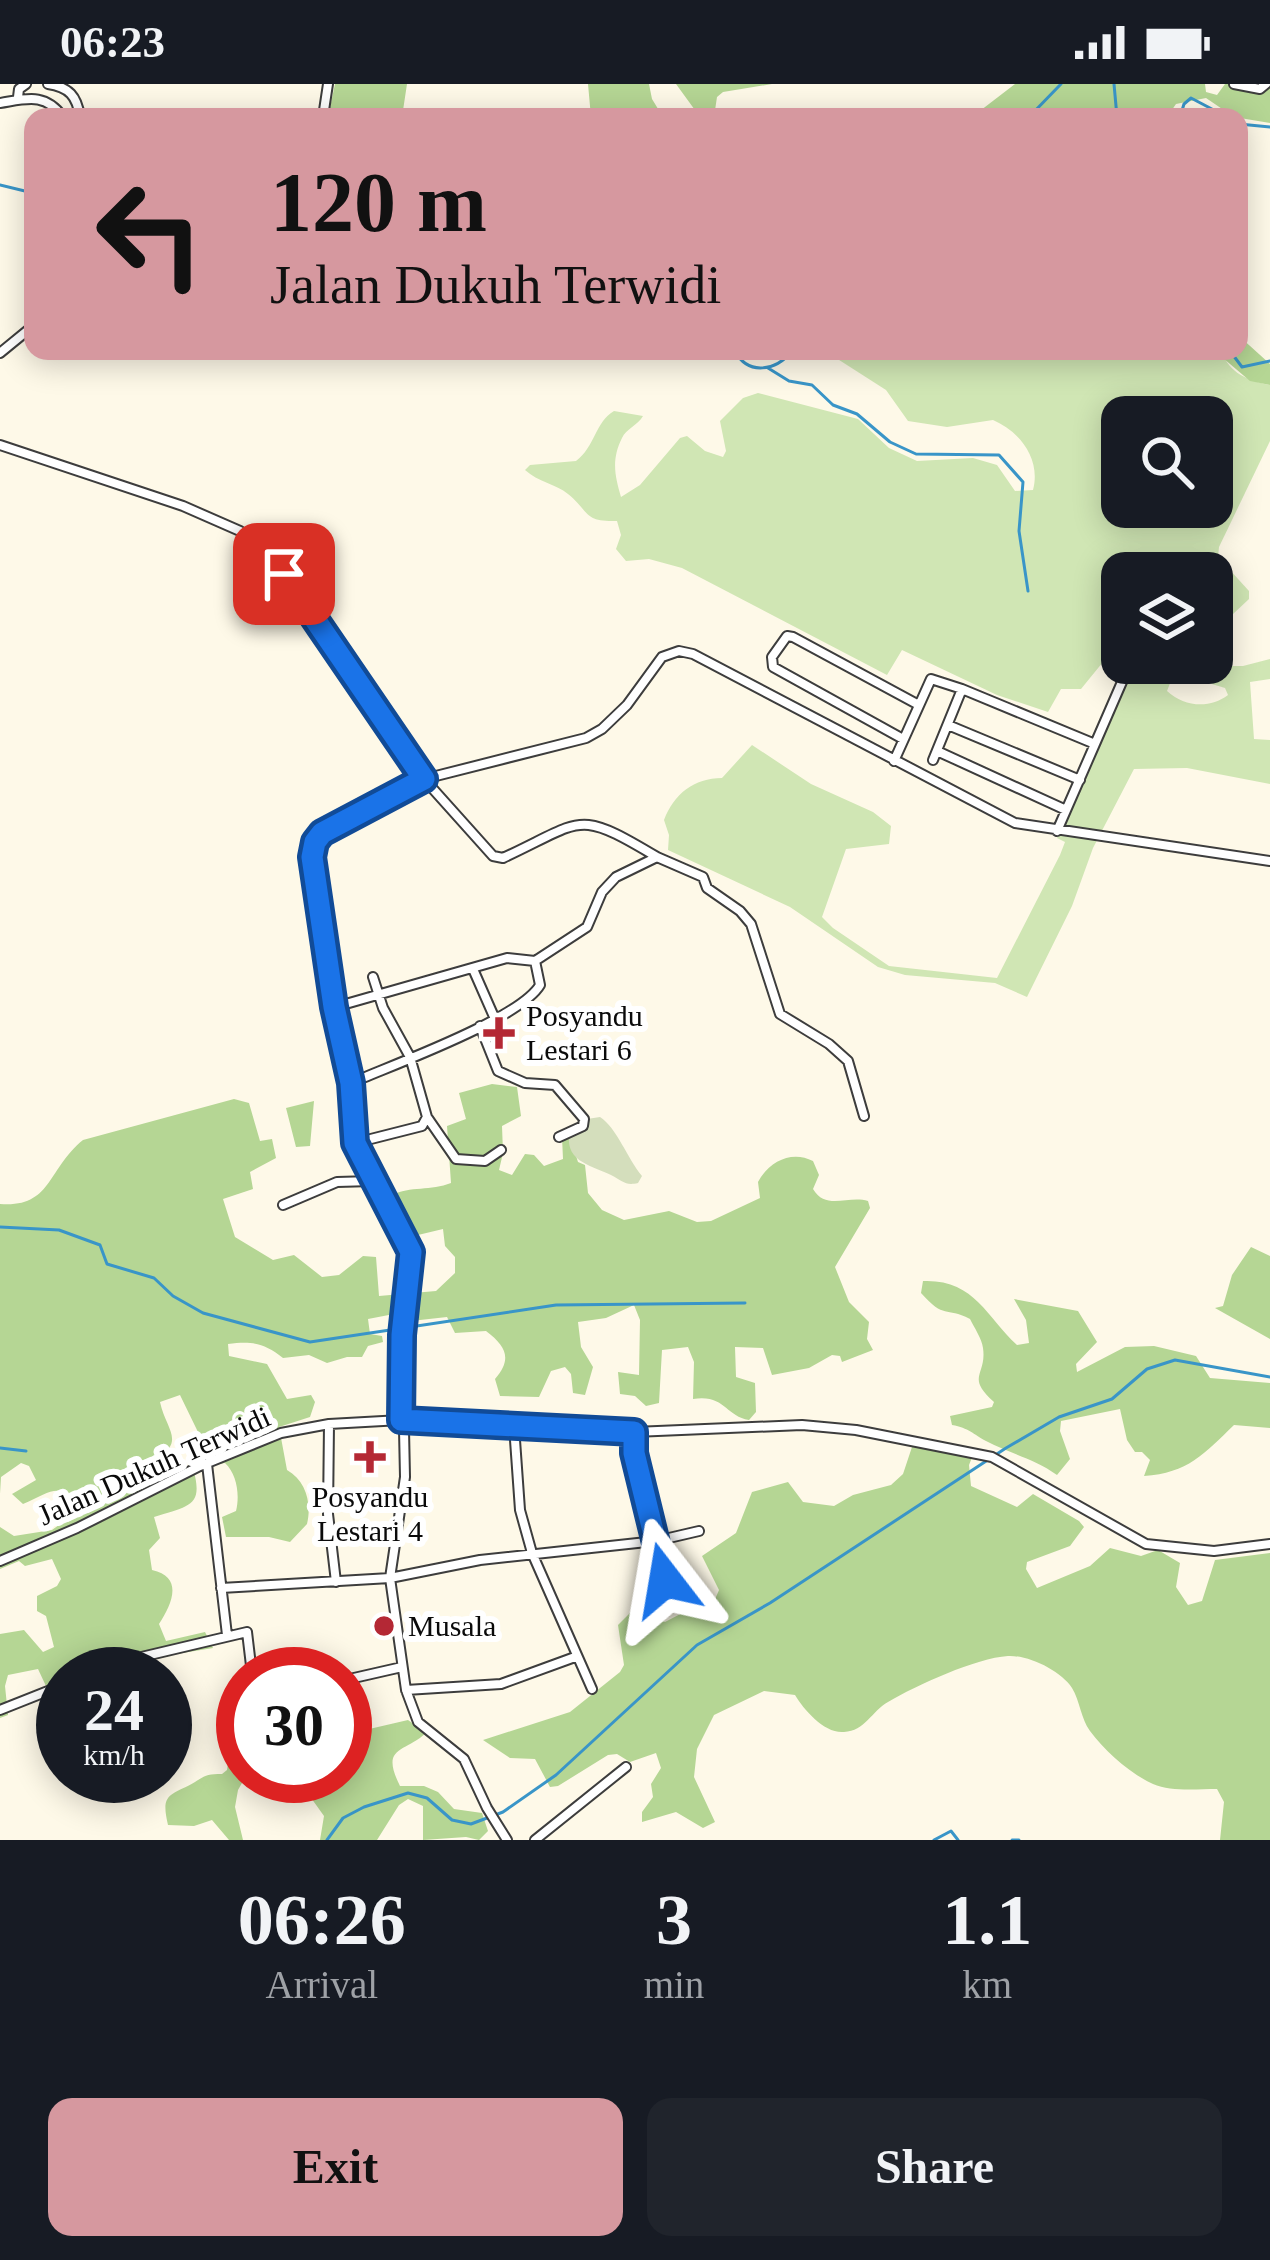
<!DOCTYPE html>
<style>
body{margin:0;font-family:Georgia,serif;background:#20242c;color:#f1f3f6;height:100vh;display:flex;flex-direction:column;font-size:45px;white-space:nowrap}
*{box-sizing:border-box;margin:0}
p{font-size:39px;color:#9ea1a6}
.icon{flex:none;width:66px;height:66px;fill:none;stroke:currentColor;stroke-width:2;stroke-linecap:round;stroke-linejoin:round}
.map{position:relative;height:1756px;overflow:hidden}
.details{display:flex;flex-direction:column;background:#171b24;flex:1}
.details>*{flex:none}
.banner{position:absolute;left:24px;top:24px;width:1224px;height:252px;border-radius:24px;box-shadow:0 6px 30px #0003;background:#d6989f;color:#111;overflow:hidden}
.controls{position:absolute;left:1101px;top:312px;display:grid;gap:24px}
.controls a{display:grid;place-items:center;width:132px;height:132px;border-radius:24px;background:#171b24;box-shadow:0 6px 30px #0003;font-size:60px}
.speed{position:absolute;left:36px;top:1563px;display:flex;gap:24px;font-size:60px;font-weight:700;text-align:center}
.speed>*{display:grid;place-content:center;width:156px;height:156px;border-radius:50%;background:#171b24;box-shadow:0 6px 30px #0003;line-height:1}
.speed small{font-size:30px;font-weight:400}
.speed .limit{border:18px solid #d22;background:#fff;color:#111}
.pin{position:absolute;display:grid;place-items:center;width:102px;height:102px;color:#fff;margin:-51px;border-radius:24px;box-shadow:0 6px 18px #0006}
.me{position:absolute;width:132px;margin:-66px;rotate:346deg;stroke-linejoin:round;filter:drop-shadow(0 0 9px #0008)}
.turn{display:flex;align-items:center;gap:42px;height:252px;padding:0 48px;font-size:54px}
.turn .icon{width:156px;height:156px;stroke-width:2.5}
.turn b{display:block;font-size:84px;line-height:102px}
.eta{display:flex;justify-content:space-evenly;align-items:center;height:204px;text-align:center}
.eta b{font-size:72px;font-weight:700;line-height:84px}
.button{display:flex;gap:24px;margin-top:auto;padding:24px 48px}
.button a{flex:1;height:138px;border-radius:24px;background:#d6989f;color:#111;font-size:48px;font-weight:700;line-height:138px;text-align:center}
.button a+a{background:#20242c;color:#f1f3f6}
.status{display:flex;justify-content:space-between;align-items:center;height:84px;padding:0 60px;background:#171b24;direction:ltr}
.status svg{height:33px;fill:currentColor}
.map>svg:first-child{display:block}
</style>
<div class="status"><b>06:23</b><svg viewBox="0 0 49 12"><path d="M0 12V9h3v3zM5 12V6h3v6zM10 12V3h3v9zM15 12V0h3v12zM26 1h20v11H26zM47 4h2v5h-2z"/></svg></div>
<div class="map">
<svg width="1270" height="1756" viewBox="0 0 1270 1756">
<rect width="100%" height="100%" fill="#fef9e8"/>
<!-- green -->
<path fill="#d0e6b4" fill-rule="evenodd" d="M837,267H1222C1228,289 1249,297 1270,301V357L1219,463L1218,473L1249,507V515L1232,531L1212,538V489H1122V579H1178L1167,607C1184,623 1210,625 1228,611L1225,604L1192,594L1203,582H1243L1270,575V595L1250,598L1254,655L1270,656V700L1187,684L1134,685L1093,764L1072,822L1027,913L995,899L905,891L878,883L790,823L668,766L669,751L664,736C674,710 694,694 722,694L752,661L811,700L873,728L891,742L889,760L846,765L822,833L833,844L889,882L997,894L1060,771L1065,758L1057,754L1127,584L1103,578L1081,605H1061L1048,628L997,611L902,566L887,591L682,484L649,475L626,477L616,465L621,451L617,437C583,438 590,428 568,410C556,400 538,398 525,386L530,381L576,377C595,363 595,338 614,327L643,332C638,341 626,345 622,354C611,376 615,392 621,413L640,401L680,354L687,352L705,367L723,373L726,367L720,337L743,314L758,309L858,335L889,364L917,377L973,374L997,381L1015,407L1033,406C1041,376 1021,348 993,336L947,343L908,337L886,306L836,274ZM1122,333H1212V423H1122Z"/>
<!-- forest -->
<path fill="#b5d694" d="M335,0H407L402,33H328Z
M588,0H649L652,15L663,33H591Z
M676,0H772L723,8L717,13L714,33H700Z
M1015,0H1205L1206,8L1217,11L1225,0H1270V39L1234,33L1206,14L1176,20L1167,33H1140L1110,25L1107,33H972Z
M1239,252L1270,280V301L1250,297L1223,274L1222,267H1239Z
M492,1000L517,1003L521,1032L502,1042L503,1069L499,1086L512,1091L525,1070L534,1071L544,1082L563,1075L562,1053L569,1050L578,1078L585,1081L588,1109L602,1126L624,1136L669,1127L697,1138L711,1137L760,1114L758,1098C769,1077 792,1066 813,1077L819,1091L813,1105C826,1127 848,1111 868,1117L870,1124L835,1183L849,1218L869,1238L867,1255L873,1266L842,1278L840,1272L832,1271L809,1284L772,1291L763,1264L735,1263L736,1293L755,1299L756,1328L749,1336C725,1332 725,1310 693,1315L694,1278L688,1263L662,1266L659,1319L646,1322L635,1312L620,1310L618,1288L639,1291L640,1236L634,1221L606,1234L578,1238L581,1263L593,1283L585,1311L573,1309L571,1290L565,1283L551,1287L539,1313L500,1312L495,1295C512,1275 507,1263 486,1247L455,1249L447,1233L402,1238L394,1230L368,1235L370,1250L382,1252L383,1258L368,1262L362,1273H347L327,1279L309,1271L283,1274C264,1259 252,1257 228,1260L229,1272L267,1280L287,1315L311,1311L315,1318L310,1333L279,1343L287,1386C306,1397 312,1419 307,1440L290,1458L269,1453H226L222,1433L236,1427C240,1411 237,1390 225,1379L214,1381L180,1311L160,1318C166,1346 186,1357 156,1375L155,1382L160,1388L192,1381C205,1423 190,1421 154,1433L160,1454L149,1466L152,1486C184,1493 172,1520 159,1540L166,1557L205,1548L213,1564L158,1573L112,1590H63V1612L53,1617L38,1585L8,1591L5,1602L8,1631L0,1634V1550L24,1546L43,1568L54,1563L46,1532L37,1527V1512L57,1502L61,1495L52,1475L25,1482L19,1477L0,1485V1443L14,1452L52,1446L84,1423C58,1397 53,1407 23,1420L12,1410L36,1396L29,1382L21,1379L1,1393L0,1410V1120C52,1124 47,1085 83,1056L234,1015L249,1019L260,1057L272,1055L276,1074L250,1088L253,1105L223,1115L235,1153L273,1176L294,1171L322,1193L339,1191L363,1172L376,1173L379,1212L436,1207L455,1189V1173L445,1162L443,1145L418,1151L392,1111C410,1102 431,1107 451,1099L447,1042L466,1035L459,1009Z
M314,1017L310,1062L296,1063L286,1024Z
M1251,1163L1270,1172V1255L1215,1224L1223,1222L1232,1191Z
M923,1197C974,1195 986,1232 1017,1261L1029,1259L1026,1236L1014,1215L1078,1227L1097,1258L1076,1280L1077,1288L1125,1263L1154,1262L1196,1272L1210,1294L1270,1299V1344L1234,1341C1204,1370 1188,1389 1144,1392L1150,1376L1142,1368H1135L1127,1356L1120,1325L1061,1337L1060,1347L1070,1375L1057,1391C1035,1375 1011,1370 986,1357C973,1350 969,1344 952,1341L950,1332L992,1323L994,1318C965,1292 987,1292 983,1264C982,1255 974,1243 970,1235C945,1222 945,1236 921,1209Z
M912,1363L973,1371L969,1381L971,1402L1017,1423L1033,1410L1079,1437L1084,1443L1070,1462L1027,1478L1026,1485L1037,1504L1090,1482L1110,1464L1141,1472L1158,1466L1180,1479L1176,1503L1188,1521L1202,1517L1215,1476L1270,1469V1756H1220L1224,1718L1217,1705C1197,1705 1171,1708 1153,1700C1129,1689 1105,1667 1090,1647C1081,1635 1080,1617 1072,1604C1061,1587 1029,1571 1008,1572C976,1574 917,1601 888,1618C872,1627 865,1647 844,1648C825,1650 804,1626 795,1611L764,1607L714,1631L697,1665L694,1693L715,1738L703,1744L676,1728L642,1738V1728L653,1713L651,1700L661,1684L656,1669L630,1678L617,1670L608,1671L558,1702L550,1703L535,1675L510,1674L483,1656L570,1628L620,1588L624,1581L618,1541L634,1525L665,1538L692,1524L713,1520L719,1506L702,1472L736,1449L752,1408L788,1398L803,1418L834,1422L853,1411L891,1401L903,1390Z
M233,1592L243,1593L246,1692L238,1706L235,1723L243,1756H229L212,1736L194,1742L168,1741C160,1708 171,1712 195,1698C206,1691 208,1690 222,1690L227,1686L231,1660L240,1656L230,1601Z
M345,1635L365,1646L408,1636L426,1649C404,1669 380,1662 400,1702H424L438,1708L454,1725L482,1729L488,1747L479,1756L466,1753L423,1756V1722L408,1715L399,1721L377,1756H320L324,1732L304,1704L307,1698L315,1702L334,1692H345Z"/>
<!-- cemetery -->
<path fill="#d4debc" d="M600,1033C617,1044 627,1074 642,1092L638,1099C625,1102 623,1097 611,1091C588,1080 563,1077 570,1045L587,1035Z"/>
<g fill="none" stroke-linecap="round" stroke-linejoin="round">
<!-- stream -->
<path stroke="#3995c8" stroke-width="3" d="M1114,0L1117,33
M1029,33L1061,0
M1180,33L1184,20L1191,14L1227,33
M1239,40L1270,43
M0,101L33,109
M735,267C748,292 776,287 792,267
M1230,267L1242,283L1270,277
M768,284L789,297L812,301L833,321L857,330L890,358L916,370L999,371L1023,398L1019,447L1028,507
M0,1143L59,1146L100,1161L107,1180L154,1194L173,1212L203,1229L310,1258L556,1221L745,1219
M0,1364L26,1367
M327,1756L343,1734L364,1723L408,1709L427,1714L452,1736L471,1740L503,1728L556,1691L697,1561L770,1519L1006,1364L1059,1333L1112,1315L1147,1285L1175,1276L1270,1293
M934,1756L951,1747L958,1756
M1012,1756H1019"/>
<!-- street casing -->
<g stroke="#3d3d3d" stroke-width="12">
<path id="street" d="M48,0C69,3 77,12 80,33
M1234,0L1260,5L1266,0
M18,13L19,5L26,0
M0,19C26,15 45,8 63,33
M323,33L328,0
M0,269L33,242
M0,361L183,422L240,447L284,489L424,695L493,772L503,774C585,736 575,724 657,773
M948,641L1080,696
M903,655L773,583L772,573L787,552L793,553L917,620
M1095,660L1125,591
M937,667L1066,726
M933,676L962,605L1095,660L1057,747
M894,677L931,595L962,605
M473,885L495,935
M373,893L383,924L410,973L427,1033L456,1075L485,1077L501,1066
M335,923L507,874L535,877L587,843L602,808L616,793L657,773L703,793L707,804L740,827L751,840L780,930L829,960L848,977L864,1032
M480,942L498,987L525,999L555,1001L584,1035L583,1042L559,1053
M351,999C392,981 520,935 540,901L535,877
M355,1059L422,1042L427,1033
M283,1121L337,1098L372,1097
M329,1340L328,1430L336,1498
M514,1342L520,1426L532,1469L592,1605
M634,1348V1369L665,1495L655,1505
M207,1380L227,1551
M0,1477L77,1444L200,1382L281,1349L329,1340L401,1336L634,1348L802,1341L856,1346L992,1373L1146,1460L1214,1467L1270,1460
M221,1504L390,1494L480,1476L656,1457L699,1447
M89,1590L116,1579L247,1548L252,1590
M345,1596L402,1583
M406,1606L501,1600L575,1573
M0,1626L63,1601
M507,1756L487,1724L464,1675L418,1638L406,1606L390,1494L405,1393L402,1251L411,1167L355,1059L351,999L335,923L312,773L322,749L424,695L586,654L602,645L627,621L662,573L679,567L693,570L1015,739L1270,777
M535,1756L626,1683"/>
</g>
<!-- street -->
<use href="#street" stroke="#fff" stroke-width="8"/>
</g>
<g fill="none" stroke-linecap="round" stroke-linejoin="round">
<!-- route casing -->
<g stroke="#114b97" stroke-width="30">
<path id="route" d="M284,490L424,695L322,749L315,758L312,773L334,923L351,999L355,1059L411,1168L402,1251L401,1336L634,1348V1369L665,1496"/>
</g>
<!-- route -->
<use href="#route" stroke="#1a73e8" stroke-width="21"/>
</g>
<!-- markers -->
<g fill="#b42835" stroke="#fff" stroke-width="4.5">
<path d="M493 931h12v12h12v12h-12v12h-12v-12h-12v-12h12z"/>
<path d="M364 1355h12v12h12v12h-12v12h-12v-12h-12v-12h12z"/>
<circle cx="384" cy="1542" r="12"/>
</g>
<g text-anchor="middle" stroke-width="12" stroke-linejoin="round" paint-order="stroke">
<!-- poi labels -->
<g font-size="30" fill="#0a0a0a" stroke="#fff" text-anchor="start">
<text x="526" y="942">Posyandu<tspan x="526" dy="34">Lestari 6</tspan></text>
<text x="370" y="1423" text-anchor="middle">Posyandu<tspan x="370" dy="34">Lestari 4</tspan></text>
<text x="408" y="1552">Musala</text>
</g>
<!-- street labels -->
<g font-size="30" fill="#0a0a0a" stroke="#fff">
<text transform="translate(154 1382) rotate(-24)" y="10">Jalan Dukuh Terwidi</text>
</g>
</g>
</svg>
<div class="controls">
<a><svg class="icon" aria-label="search" viewBox="0 0 24 24"><circle cx="10" cy="10" r="6"/><path d="M15 15l6 6"/></svg></a>
<a><svg class="icon" aria-label="layers" viewBox="0 0 24 24"><path d="M12 4l9 5-9 5-9-5zM3 14l9 5 9-5"/></svg></a>
</div>
<div class="speed"><div>24<small>km/h</small></div><div class="limit">30</div></div>
<div class="pin" style="left:284px;top:490px;background:#d93025"><svg class="icon" aria-label="arrive" viewBox="0 0 24 24"><path d="M6 21V4h12l-3 4 3 4H6"/></svg></div>
<svg class="me" style="left:665px;top:1496px" viewBox="-20 -20 40 40"><path d="M0-17L14 15 0 8-14 15z" fill="#1a73e8" stroke="#fff" stroke-width="4"/></svg>
<div class="banner">
<div class="turn"><svg class="icon" aria-label="left" viewBox="0 0 24 24"><path d="M17 20v-9H6M10 6l-5 5 5 5"/></svg><div><b>120 m</b>Jalan Dukuh Terwidi</div></div>
</div>
</div>
<section class="details">
<div class="eta">
<div><b>06:26</b><p>Arrival</p></div>
<div><b>3</b><p>min</p></div>
<div><b>1.1</b><p>km</p></div>
</div>
<div class="button"><a>Exit</a><a>Share</a></div>
</section>
